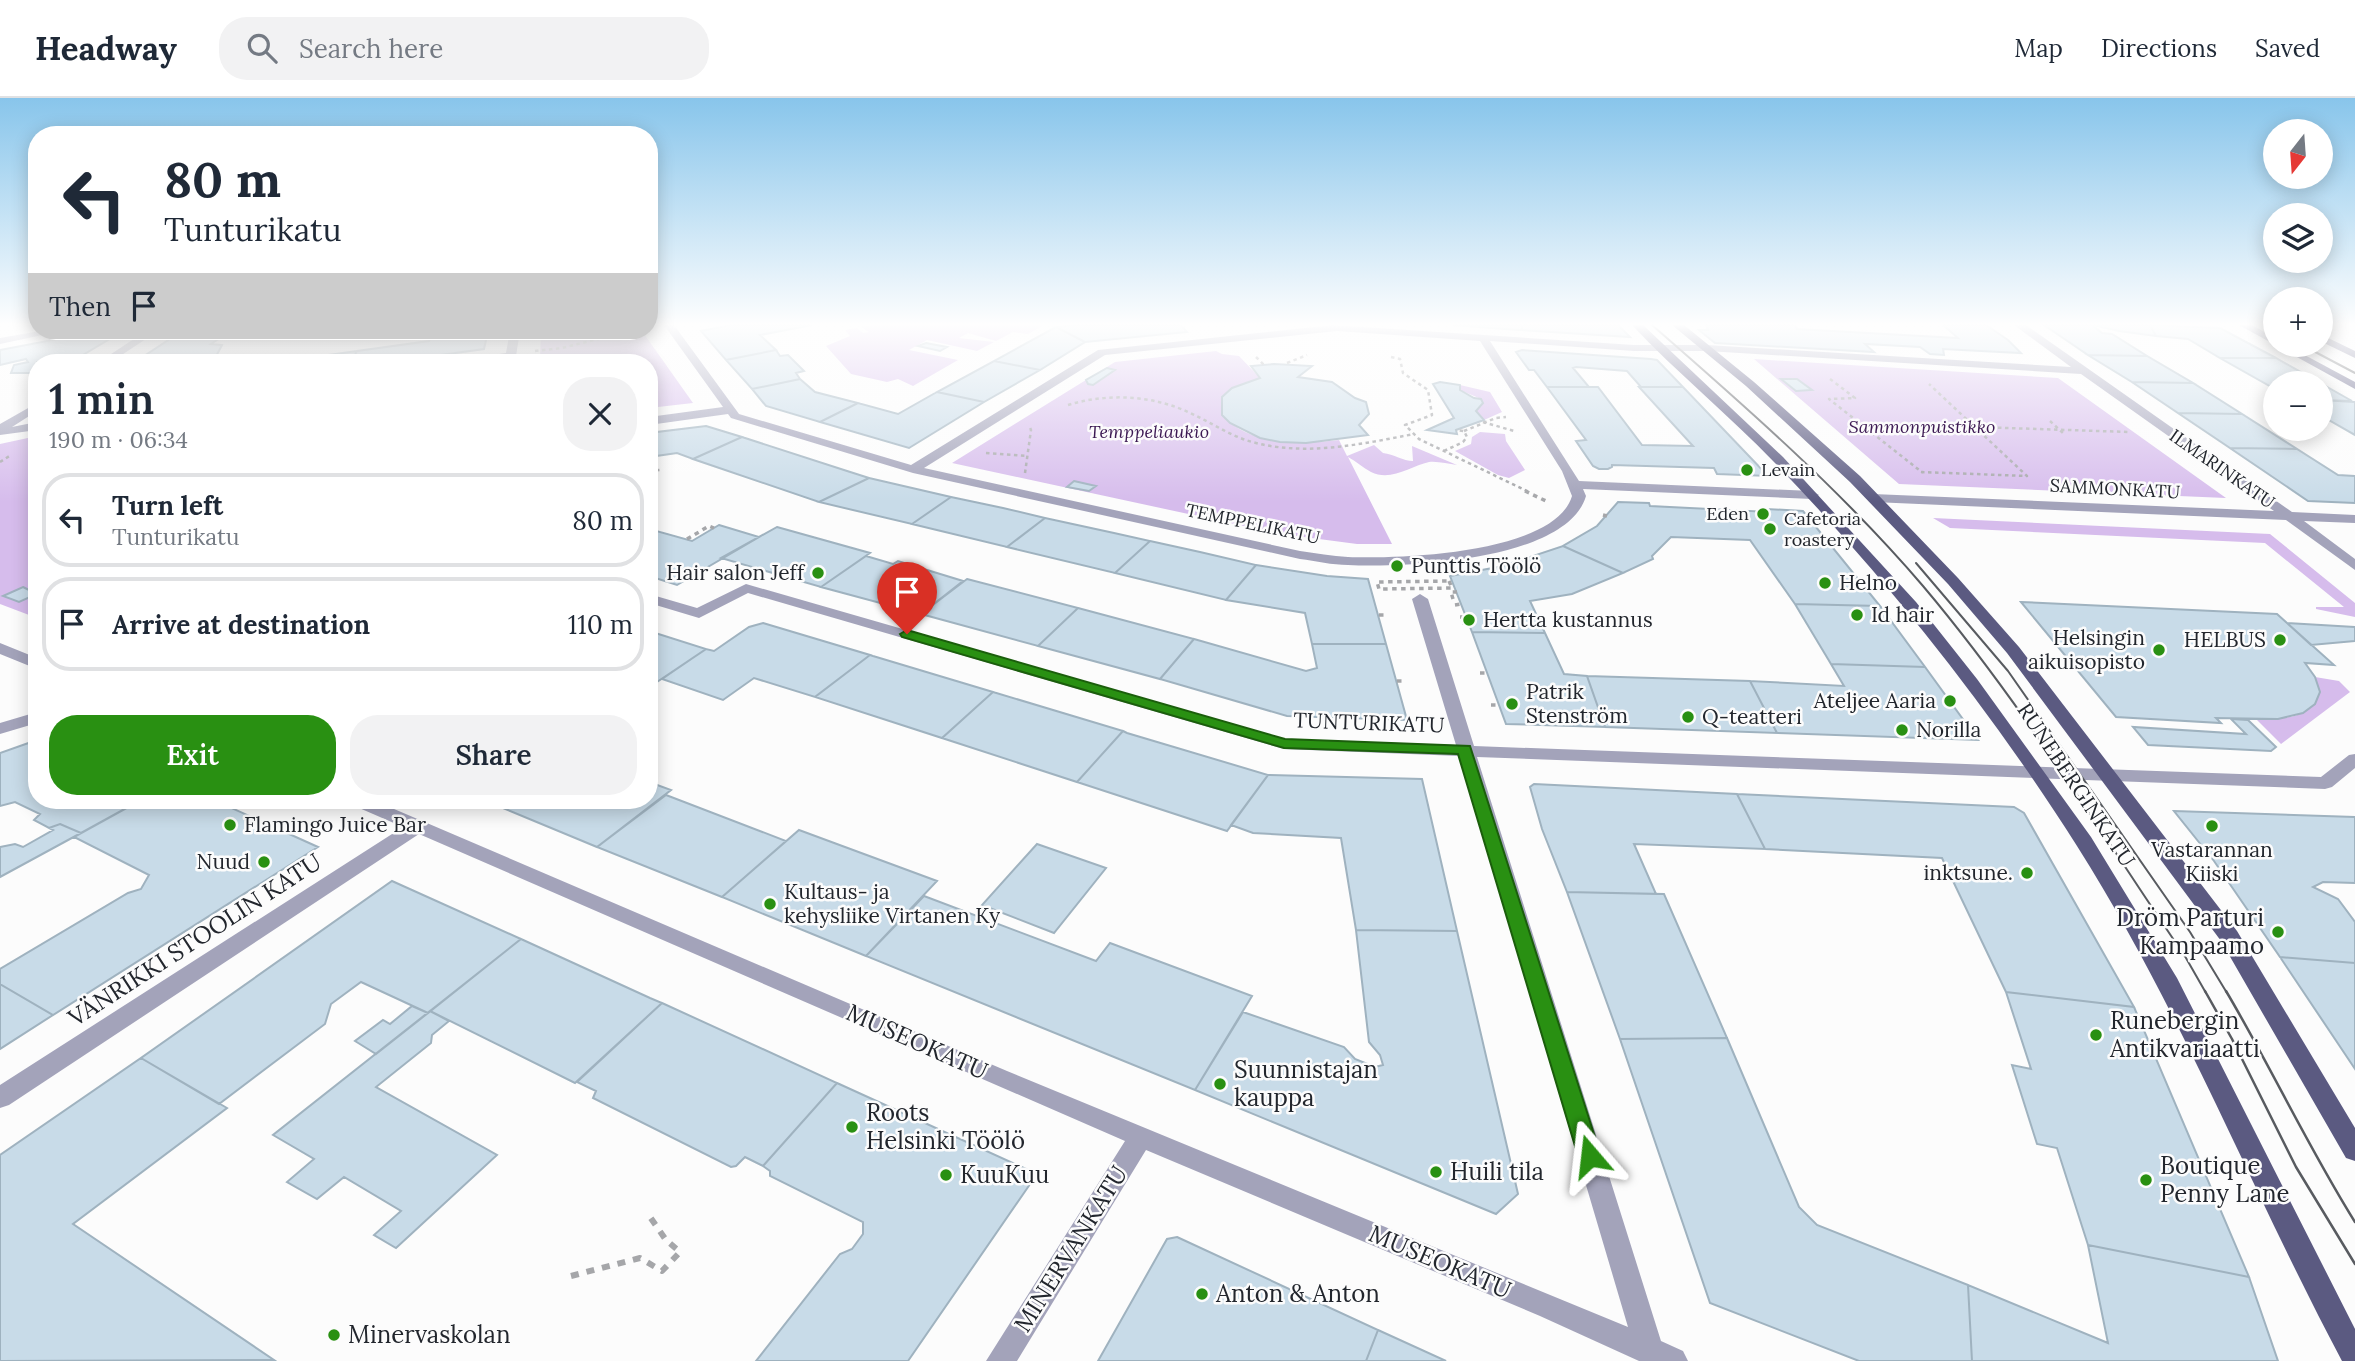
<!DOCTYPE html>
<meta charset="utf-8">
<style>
body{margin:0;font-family:Lora,serif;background:#f2f2f3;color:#1f2937;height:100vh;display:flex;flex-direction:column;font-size:26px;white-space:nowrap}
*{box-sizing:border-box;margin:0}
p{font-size:23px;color:#747a83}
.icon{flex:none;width:38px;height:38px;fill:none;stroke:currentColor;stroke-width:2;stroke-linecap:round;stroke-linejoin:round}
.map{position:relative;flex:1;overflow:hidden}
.details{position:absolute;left:28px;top:256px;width:630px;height:455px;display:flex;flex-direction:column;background:#fff;border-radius:28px;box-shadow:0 4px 18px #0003}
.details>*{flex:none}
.hud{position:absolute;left:28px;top:28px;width:630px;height:214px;border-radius:28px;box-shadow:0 4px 18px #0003;background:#fff;color:#1f2937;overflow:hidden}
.needle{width:46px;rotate:197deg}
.tools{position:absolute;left:2263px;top:21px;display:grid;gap:14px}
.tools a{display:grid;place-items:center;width:70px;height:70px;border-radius:50%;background:#fff;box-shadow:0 4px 18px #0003;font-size:35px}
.pin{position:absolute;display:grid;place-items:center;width:60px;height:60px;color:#fff;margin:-72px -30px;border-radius:50% 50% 50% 0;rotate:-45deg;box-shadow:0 0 7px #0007}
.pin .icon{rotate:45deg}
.me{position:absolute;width:77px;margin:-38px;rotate:343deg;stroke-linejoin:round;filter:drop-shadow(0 0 5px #0008)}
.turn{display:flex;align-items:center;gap:24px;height:147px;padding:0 21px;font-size:32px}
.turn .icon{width:91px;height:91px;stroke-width:2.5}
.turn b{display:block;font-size:49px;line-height:60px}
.then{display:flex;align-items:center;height:66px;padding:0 21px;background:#0003;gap:14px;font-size:26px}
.round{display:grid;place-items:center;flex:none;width:74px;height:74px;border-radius:28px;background:#f2f2f3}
.summary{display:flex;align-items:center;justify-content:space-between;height:119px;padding:0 21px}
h1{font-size:42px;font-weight:600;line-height:52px}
.primary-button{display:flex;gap:14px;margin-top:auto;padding:14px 21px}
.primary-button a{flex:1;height:80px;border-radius:28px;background:#299012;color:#fff;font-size:28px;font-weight:600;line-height:80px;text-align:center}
.primary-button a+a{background:#f2f2f3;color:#1f2937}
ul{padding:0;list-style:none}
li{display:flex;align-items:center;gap:21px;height:94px;margin:0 14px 10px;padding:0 7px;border:4px solid #e0e1e3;border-radius:28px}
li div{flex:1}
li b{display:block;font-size:26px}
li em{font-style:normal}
header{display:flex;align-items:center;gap:42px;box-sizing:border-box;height:98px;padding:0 35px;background:#fff;border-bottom:2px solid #e0e1e3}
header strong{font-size:33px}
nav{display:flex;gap:38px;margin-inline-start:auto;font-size:24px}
.search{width:490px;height:63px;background:#f2f2f3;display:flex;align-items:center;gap:18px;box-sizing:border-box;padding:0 24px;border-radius:28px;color:#747a83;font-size:26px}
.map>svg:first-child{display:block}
</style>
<header>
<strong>Headway</strong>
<div class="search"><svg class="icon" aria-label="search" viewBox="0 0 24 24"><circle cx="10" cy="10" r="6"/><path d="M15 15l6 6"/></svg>Search here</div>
<nav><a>Map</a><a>Directions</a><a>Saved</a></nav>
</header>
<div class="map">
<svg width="2355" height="1263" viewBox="0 0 2355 1263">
<rect width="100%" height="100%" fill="#fcfcfc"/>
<!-- green -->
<path fill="#d6bcec" d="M871,227H1044L1028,236L1013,234L996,243L968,235L959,240L994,244L977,253L927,242L909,252L958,262L913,288L898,281L887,284L851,276L826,248L850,238L845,232L857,230L863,235L869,234L861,229Z
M541,233H642L693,305L649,310V264H540Z
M1216,253L1222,256L1239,258L1260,280L1232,290L1222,299V317C1252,349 1299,346 1339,342L1347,358L1374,347L1383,355C1394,356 1403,363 1413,363L1412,348L1457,367C1448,366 1438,363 1429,364C1411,368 1391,384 1371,374C1363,370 1356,363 1348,359L1392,446H1357L1281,436L952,365L1115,264Z
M1754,261L2058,280L2226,400L1899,386Z
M1460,287L1490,294L1502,314L1484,322L1476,313L1483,305L1481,301L1460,292Z
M1480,334L1505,336L1506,343L1525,372L1509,380L1498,377L1455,353L1471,346L1472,339Z
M37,338V520L0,506V346Z
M1933,420L2270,436L2355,505V519L2316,511V509H2344L2265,445L1950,430Z
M2315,579L2339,583L2350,594L2281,646L2256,621C2286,621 2328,620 2315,579Z"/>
<!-- building -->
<path fill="#c8dbe8" stroke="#9fb2bf" stroke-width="2" d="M731,227H812L760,237L776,252L726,262L701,233Z
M1076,227H1181L1187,234L1085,244L1056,229Z
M1453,227H1522V232H1518Z
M1522,227H1618L1630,239L1522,232Z
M1706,227H1795L1797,231L1958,240L1943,227H1986L2008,242L2021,255L1943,251L1944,257L1930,256L1920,249L1865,246L1874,254L1715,245L1699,232H1708Z
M2092,227L2102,235L2112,236L2147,258L2088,257L2044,227Z
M2093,227H2150L2156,238L2119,233Z
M2150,227L2220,230L2276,260H2220L2188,241L2156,238Z
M1056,229L1085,244L1040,272L994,263Z
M100,233H123L71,264H37V275H11L14,267L28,264L26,261L0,267V252Z
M182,233H236L230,238L173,239Z
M433,233H488L484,251L390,264H351L357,253L429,243Z
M223,238L211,246L222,247L213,264H135L173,239Z
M926,245L947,249L940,253L918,248Z
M776,252L780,258L788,257L804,273L796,275L800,281L752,291L726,262Z
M1522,252L1651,261L1657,262L1683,289H1641L1627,273L1576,269L1573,270L1589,289H1547L1534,272H1529L1516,254Z
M357,253L351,264H278Z
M2088,257L2147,258L2193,285L2132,284Z
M2220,260H2276L2352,303L2320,302V285H2275V291Z
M994,263L1040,272L984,304L937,294Z
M1274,266L1312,268L1298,279L1332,284L1355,300L1366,304L1369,316L1359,327L1368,337L1306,345L1280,344L1260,340L1230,325L1222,317V299L1232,290L1260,280L1251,268Z
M1107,270L1115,272L1093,287L1088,286L1086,282Z
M800,281L815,294L858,305L820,324L766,308L752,291Z
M1781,281H1797L1812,292L1796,293Z
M1440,284L1460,287V292L1474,300L1481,301L1483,305L1476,313L1484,322L1456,332L1457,336L1427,332L1454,320L1433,286Z
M2132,284L2193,285L2242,316L2178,315Z
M1547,289H1598L1642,347L1693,348L1639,289H1683L1768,378L1717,376L1714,370L1612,367V369L1608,371H1599L1593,368L1576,343L1586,342Z
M937,294L984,304L909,350L820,324L858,305L898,316Z
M2320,302L2355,304V337L2320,317Z
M2178,315L2242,316L2297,351L2230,350Z
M706,328L742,339L693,361L677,355L649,359V335Z
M742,339L844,372L869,380L819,404L693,361Z
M2230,350L2297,351L2338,377L2355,378V405L2308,403Z
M869,380L951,399L912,426L819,404Z
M1074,383L1096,388L1089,393L1067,389Z
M951,399L1003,410L1045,420L1007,449L912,426Z
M1618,404L1649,405L1650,408L1769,414L1767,411L1803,413L1880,508L1795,506L1750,442L1671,439L1652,458L1653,461L1623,475L1563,448L1597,428Z
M1045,420L1114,435L1150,443L1115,475L1007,449Z
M719,427L759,439L677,487L649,478V435L653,432L692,443Z
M777,429L870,455L821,489L721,460Z
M1150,443L1200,454L1256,467L1226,502L1115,475Z
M1563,448L1623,475L1572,496L1530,503L1545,535L1472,534L1450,478L1503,468Z
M866,458L893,466L898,463L963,483L921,516L821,489Z
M1256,467L1327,478L1368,481L1386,546H1312L1305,515L1226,502Z
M967,481L1078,510L1038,548L921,516Z
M23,489L37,496L19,504L3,498Z
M2021,504L2277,516L2334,567L2305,565L2315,579L2320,594L2315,606L2303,615L2278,621L2216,620L2221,625L2116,619Z
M1795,506L1880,508L1925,569L1831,566Z
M1078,510L1194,541L1160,581L1038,548Z
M763,525L870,557L815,599L754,580L723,602L662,581L706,551L714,553L749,529Z
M2287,525L2355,529V543L2311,547Z
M649,533L706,551L651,588Z
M1472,534L1545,535L1564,576L1587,578L1605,629L1506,626Z
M1194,541L1306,573L1317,570L1312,546H1386L1407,622L1287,618L1160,581Z
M870,557L873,558L993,594L942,640L815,599Z
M1831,566L1925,569L1978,642L1777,635L1750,583L1844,588Z
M1587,578L1750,583L1777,635L1605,629Z
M993,594L1123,633L1077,684L942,640Z
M2231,621L2248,622L2276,649L2271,653L2148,647L2133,629L2246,636Z
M1123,633L1127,635L1268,677L1227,733L1077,684Z
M37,642V702H141L81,735L60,726L49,730L34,722L40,716L15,704L0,708V655Z
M1268,677L1422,681L1457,833L1356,832L1341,740L1253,735L1231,727Z
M649,684L671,692L597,749L486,703L649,702Z
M1534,686L1737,696L1765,751L1634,746L1656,796L1567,794L1542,731L1530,689Z
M1737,696L2014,709L2024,715L2134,909L2006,894L1942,760L1765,751Z
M666,697L786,743L722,799L597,749Z
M141,702H214L318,749L53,917L0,886V871L128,795L141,791L149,777L74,739Z
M2174,713L2355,719V785L2323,784L2313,789L2338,801L2355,824V865L2280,859L2214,763Z
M60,726L81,735L0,779V749L15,746L23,749L53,732L49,730Z
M799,732L937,783L866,858L722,799Z
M1037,746L1106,770L1054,835L982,807Z
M392,783L521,841L428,915L361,884L331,906L325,926L219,1006L141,960Z
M1567,794L1664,796L1727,940L1620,941Z
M924,798L1096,863L1110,845L1252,898L1195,992L866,858Z
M1356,832L1457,833L1518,1096L1496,1116L1195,992L1243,914L1344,949L1355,961L1375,969L1383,967L1380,957L1369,944Z
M521,841L650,900L662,905L575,985L430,913Z
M2280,859L2355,865V971Z
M0,886L53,917L0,951Z
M2006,894L2134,909L2249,1179L2088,1147L2057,1050L2037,1046L2012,967L2031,971Z
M662,905L837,985L763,1068L745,1059L736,1068L731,1069L593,1000L596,993L577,984Z
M412,908L428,915L376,956L355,943L383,922L390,926Z
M430,913L449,923L432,937L431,945L376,989L497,1057L396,1150L374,1137L401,1113L344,1079L317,1101L287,1084L314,1061L273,1037Z
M1727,940L1799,1109L1817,1127L1968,1187L1972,1263H1859L1710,1205L1620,941Z
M141,960L227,1010L73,1126L274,1262L0,1263V1057Z
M837,985L1037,1076L908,1263H756L840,1156L852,1151L863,1136V1124L770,1078V1073L763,1068Z
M1177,1139L1378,1232L1366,1263H1098L1167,1141Z
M2088,1147L2249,1179L2278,1263H1972L1968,1187L2108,1245Z
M1378,1232L1446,1263H1366Z"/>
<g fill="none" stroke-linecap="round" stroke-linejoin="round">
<!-- path-far2 -->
<path stroke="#a5a6a9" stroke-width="2.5" stroke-dasharray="3.5 3.5" stroke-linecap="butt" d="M535,253L562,250L630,233
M1256,259L1264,267
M1391,259L1400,261L1403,275L1428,292L1432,317L1405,327L1419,341L1529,394
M1287,265L1307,257
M1830,281L1855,300L1829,301L1923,375
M1068,307C1107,295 1151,297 1188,314C1211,324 1231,339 1256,345C1308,358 1362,346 1414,336
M2050,323L2064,336
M1483,324L1514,333
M1977,329L2129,334
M1464,333L1496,320L1506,319
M1444,353L1463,344L1467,339L1464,333L1456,332
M986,355L1027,358
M0,364L11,357
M649,373L660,372
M1921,374L2027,378L1929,286
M1025,375L1031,332L1029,327"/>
<!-- path-far1 -->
<path stroke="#a5a6a9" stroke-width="3.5" stroke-dasharray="4.5 4.5" stroke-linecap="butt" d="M1525,393L1546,403
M1603,417L1607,418
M687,441L709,428L714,430
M1449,483L1452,490L1379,491L1377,484Z
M1453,501L1451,494H1457
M1455,507L1461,506
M1379,517H1387
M1460,519H1466
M1462,525H1469
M33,527L37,526
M1480,575H1487
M1397,583H1405
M1491,607H1499"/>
<!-- path -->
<path stroke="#a5a6a9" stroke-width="6" stroke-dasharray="8 8" stroke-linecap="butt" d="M571,1178L640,1160L662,1173L680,1154L666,1142L648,1116"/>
<!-- minor -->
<path fill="#a3a3ba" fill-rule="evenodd" d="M664,227H674L739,316L911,367L1098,252L1333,227L1634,247H1707L2071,269L2014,227H2026L2292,414L2355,417V425L2304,423L2355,461V472L2286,422L1873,404L1866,400L1873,396L2274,413L2081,276L1707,253H1634L1490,243L1579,383L1812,393L1819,397L1812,401L1583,391L1586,398C1567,463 1405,470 1348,467C1332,467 1316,463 1300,461L913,375L731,320L728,316L649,327V319L723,309ZM1337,233L1480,243L1562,373L1572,398C1555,456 1398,461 1348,459C1332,458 1316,455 1300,453L924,370L1105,257Z
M40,233H61L0,246V240Z
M146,233H158L111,264H99Z
M510,233H520L515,264H505V262L459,264L464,261L506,255Z
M37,305V313L12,329L37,324V332L0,337V326Z
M746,486L1285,641L1456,647L1412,501L1420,496L1428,501L1474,648L2321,679L2349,657L2355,656V670L2332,689L2325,691L1477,659L1661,1243L1683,1253L1688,1263H1639L1540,1218L1146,1052L1017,1263H986L1125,1043L419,736L9,1007L0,1010V987L403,729L350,706L348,702H373L1007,973L1628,1229L1459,658L1284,651L748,495L699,520L649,505V496L697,510Z
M0,545L37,560V571L0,556Z
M37,614V625L0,636V625Z"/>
<!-- major -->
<path fill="#5b5a81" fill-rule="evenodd" d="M1632,227H1643L1783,359L1916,504L1977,581L2091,739L2177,880L2355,1231V1263H2342C2251,1092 2181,912 2077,748C1990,611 1887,481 1774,364C1729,317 1676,274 1632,227Z
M1672,227H1684L1754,284L1860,378L1958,480L2019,549L2237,833L2355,1030V1063L2346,1060L2221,843L2007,555L1948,486L1850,384L1746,288Z
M2239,227H2252L2275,240V247H2286L2355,284V291Z
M2320,236L2355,253V260L2320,243Z"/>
<!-- tram-far1 -->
<path stroke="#585b60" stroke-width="2" d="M1652,227C1746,309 1842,393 1923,488C2021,604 2101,735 2186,860L2206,895
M2266,227L2275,232
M2302,247L2355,275
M1916,465L2008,573L2190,834L2227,895"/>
<!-- tram -->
<path stroke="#585b60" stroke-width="2.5" d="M2205,893L2232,941L2296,1069L2355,1166
M2226,893C2271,969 2308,1049 2355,1124"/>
</g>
<!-- sky -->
<linearGradient id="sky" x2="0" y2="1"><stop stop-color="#88c5eb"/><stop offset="0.56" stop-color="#fefefe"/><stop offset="1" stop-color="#fefefe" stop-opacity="0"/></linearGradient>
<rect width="2355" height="404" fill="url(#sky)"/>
<!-- route -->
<path fill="#299012" stroke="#1b5e0c" stroke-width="2" d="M907,532L1285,641L1470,648L1601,1058L1598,1065L1590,1068L1582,1065L1578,1058L1458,656L1284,650L902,539L900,536Z"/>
<!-- markers -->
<g fill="#299012" stroke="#fcfcfc" stroke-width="2.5">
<circle cx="1747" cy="372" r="7"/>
<circle cx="1763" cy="416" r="7"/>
<circle cx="1770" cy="431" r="7"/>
<circle cx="1397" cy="468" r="7"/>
<circle cx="818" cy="475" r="7"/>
<circle cx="1825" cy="485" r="7"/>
<circle cx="1857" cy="517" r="7"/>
<circle cx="1469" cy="522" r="7"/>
<circle cx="2280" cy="542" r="7"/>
<circle cx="2159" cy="552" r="7"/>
<circle cx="1950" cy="603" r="7"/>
<circle cx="1512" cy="606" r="7"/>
<circle cx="1688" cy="619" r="7"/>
<circle cx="1902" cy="632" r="7"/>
<circle cx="230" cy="727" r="7"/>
<circle cx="2212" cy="728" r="7"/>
<circle cx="264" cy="764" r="7"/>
<circle cx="2027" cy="775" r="7"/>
<circle cx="770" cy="806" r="7"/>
<circle cx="2278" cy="834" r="7"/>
<circle cx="2096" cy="937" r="7"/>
<circle cx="1220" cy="986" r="7"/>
<circle cx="852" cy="1029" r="7"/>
<circle cx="1436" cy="1074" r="7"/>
<circle cx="946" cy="1077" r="7"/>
<circle cx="2146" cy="1082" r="7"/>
<circle cx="1202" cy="1196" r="7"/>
<circle cx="334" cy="1237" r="7"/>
</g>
<g text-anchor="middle" stroke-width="5" stroke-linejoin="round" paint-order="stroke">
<!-- far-park labels -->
<g font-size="18" font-style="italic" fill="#3c1953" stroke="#fcfcfc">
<text x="1922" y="335">Sammonpuistikko</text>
<text x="1149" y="340">Temppeliaukio</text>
</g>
<!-- far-street labels -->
<g font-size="18" fill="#22262d" stroke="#fcfcfc">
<text transform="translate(2222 371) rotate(35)" y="6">ILMARINKATU</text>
<text transform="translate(2115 391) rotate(3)" y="6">SAMMONKATU</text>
<text transform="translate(1253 426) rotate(12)" y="6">TEMPPELIKATU</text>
</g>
<!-- far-poi labels -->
<g font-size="18" fill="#22262d" stroke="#fcfcfc" text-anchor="start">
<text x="1761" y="378">Levain</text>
<text x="1749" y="422" text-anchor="end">Eden</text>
<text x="1784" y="427">Cafetoria<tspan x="1784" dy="21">roastery</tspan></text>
</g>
<!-- poi labels -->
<g font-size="21" fill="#22262d" stroke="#fcfcfc" text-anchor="start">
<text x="1411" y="475">Punttis Töölö</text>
<text x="804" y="482" text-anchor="end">Hair salon Jeff</text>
<text x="1839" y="492">Helno</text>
<text x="1871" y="524">Id hair</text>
<text x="1483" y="529">Hertta kustannus</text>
<text x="2145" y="547" text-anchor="end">Helsingin<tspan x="2145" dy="24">aikuisopisto</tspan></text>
<text x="2266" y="549" text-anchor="end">HELBUS</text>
<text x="1526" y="601">Patrik<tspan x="1526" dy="24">Stenström</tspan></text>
<text x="1936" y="610" text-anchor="end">Ateljee Aaria</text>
<text x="1702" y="626">Q-teatteri</text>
<text x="1916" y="639">Norilla</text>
<text x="244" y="734">Flamingo Juice Bar</text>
<text x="2212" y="759" text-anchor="middle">Vastarannan<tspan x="2212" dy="24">Kiiski</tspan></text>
<text x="250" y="771" text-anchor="end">Nuud</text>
<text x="2013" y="782" text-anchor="end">inktsune.</text>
<text x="784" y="801">Kultaus- ja<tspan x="784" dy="24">kehysliike Virtanen Ky</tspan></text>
</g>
<!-- street labels -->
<g font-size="21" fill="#22262d" stroke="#fcfcfc">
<text transform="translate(1369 625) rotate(2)" y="7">TUNTURIKATU</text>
<text transform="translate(2076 687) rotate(56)" y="7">RUNEBERGINKATU</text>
</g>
<!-- near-poi labels -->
<g font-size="24" fill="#22262d" stroke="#fcfcfc" text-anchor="start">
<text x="2264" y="828" text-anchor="end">Dröm Parturi<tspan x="2264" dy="28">Kampaamo</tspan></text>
<text x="2110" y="931">Runebergin<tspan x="2110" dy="28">Antikvariaatti</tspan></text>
<text x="1234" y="980">Suunnistajan<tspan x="1234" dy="28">kauppa</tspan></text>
<text x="866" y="1023">Roots<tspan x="866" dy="28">Helsinki Töölö</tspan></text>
<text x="2160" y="1076">Boutique<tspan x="2160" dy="28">Penny Lane</tspan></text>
<text x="1450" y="1082">Huili tila</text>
<text x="960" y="1085">KuuKuu</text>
<text x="1216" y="1204">Anton &amp; Anton</text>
<text x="348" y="1245">Minervaskolan</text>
</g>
<!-- near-street labels -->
<g font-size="24" fill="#22262d" stroke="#fcfcfc">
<text transform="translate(195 842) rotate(-33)" y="8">VÄNRIKKI STOOLIN KATU</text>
<text transform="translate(917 944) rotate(24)" y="8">MUSEOKATU</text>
<text transform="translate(1071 1151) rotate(-58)" y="8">MINERVANKATU</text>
<text transform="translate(1440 1164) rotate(23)" y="8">MUSEOKATU</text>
</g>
</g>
</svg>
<div class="tools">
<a><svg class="needle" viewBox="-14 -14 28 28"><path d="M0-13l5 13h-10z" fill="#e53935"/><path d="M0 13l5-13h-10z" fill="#747a83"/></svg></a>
<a><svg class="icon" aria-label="layers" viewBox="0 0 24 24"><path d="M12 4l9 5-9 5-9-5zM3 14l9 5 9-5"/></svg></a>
<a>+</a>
<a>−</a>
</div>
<div class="pin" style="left:907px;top:536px;background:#d93025"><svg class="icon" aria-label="arrive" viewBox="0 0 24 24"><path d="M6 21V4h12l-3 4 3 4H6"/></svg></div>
<svg class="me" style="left:1590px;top:1058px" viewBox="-20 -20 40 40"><path d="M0-17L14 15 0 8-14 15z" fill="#299012" stroke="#fff" stroke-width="4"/></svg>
<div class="hud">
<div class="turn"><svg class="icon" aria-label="left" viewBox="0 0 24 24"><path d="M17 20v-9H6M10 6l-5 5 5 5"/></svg><div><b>80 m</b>Tunturikatu</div></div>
<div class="then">Then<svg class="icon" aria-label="arrive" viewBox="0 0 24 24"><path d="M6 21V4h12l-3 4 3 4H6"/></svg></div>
</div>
<section class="details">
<div class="summary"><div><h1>1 min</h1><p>190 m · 06:34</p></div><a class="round"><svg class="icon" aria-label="close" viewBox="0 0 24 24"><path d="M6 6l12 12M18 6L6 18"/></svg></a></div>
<ul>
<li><svg class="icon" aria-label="left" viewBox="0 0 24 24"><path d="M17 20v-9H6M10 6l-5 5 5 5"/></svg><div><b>Turn left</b><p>Tunturikatu</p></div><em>80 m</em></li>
<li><svg class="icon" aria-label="arrive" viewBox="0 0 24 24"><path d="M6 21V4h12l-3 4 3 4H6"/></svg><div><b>Arrive at destination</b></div><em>110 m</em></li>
</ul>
<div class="primary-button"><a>Exit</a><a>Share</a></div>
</section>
</div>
